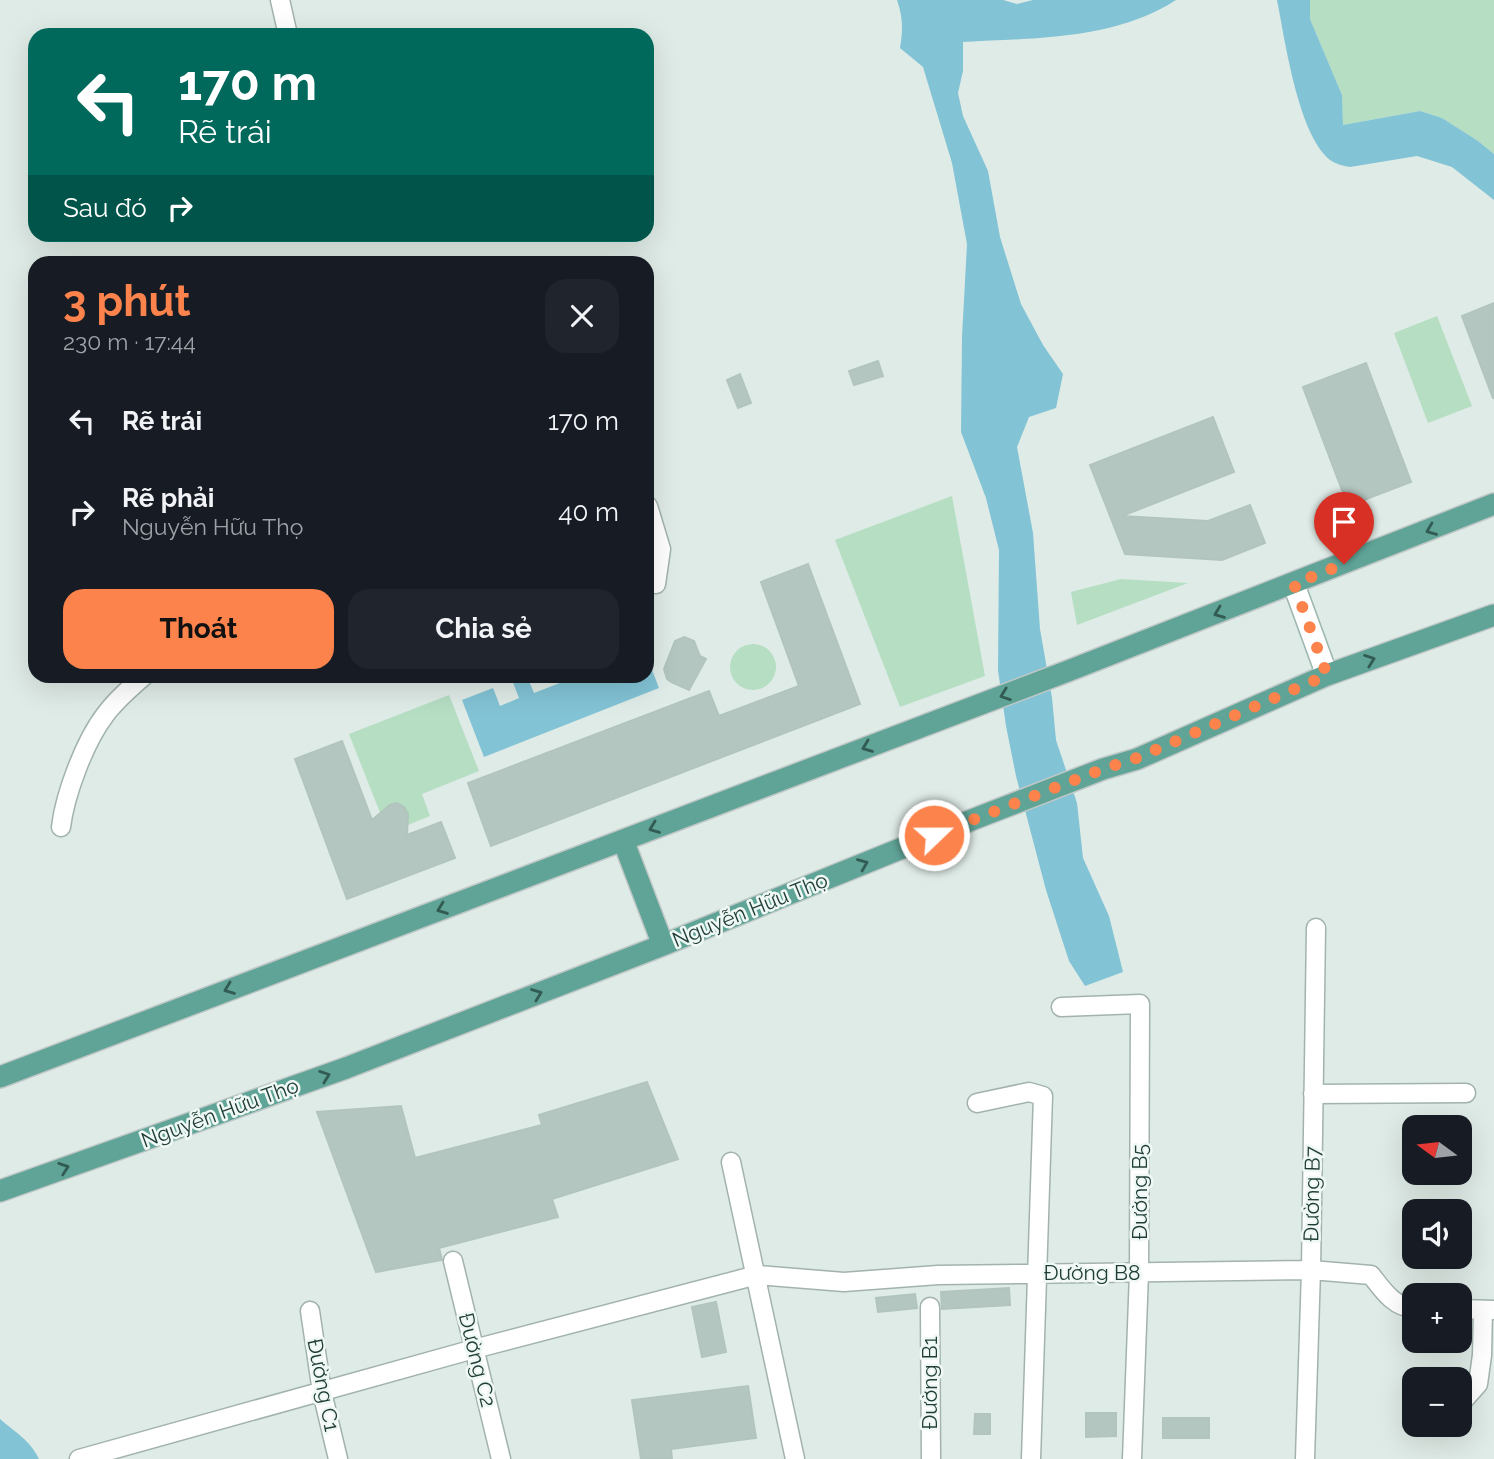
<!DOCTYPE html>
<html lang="vi">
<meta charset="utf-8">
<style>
body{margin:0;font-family:Raleway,sans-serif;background:#20242c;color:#f1f3f6;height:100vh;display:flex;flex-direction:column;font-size:26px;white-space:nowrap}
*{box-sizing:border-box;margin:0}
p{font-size:23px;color:#9ea1a6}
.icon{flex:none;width:38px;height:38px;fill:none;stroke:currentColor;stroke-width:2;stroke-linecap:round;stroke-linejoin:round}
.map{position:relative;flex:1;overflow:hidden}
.sheet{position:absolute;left:28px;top:256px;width:626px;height:427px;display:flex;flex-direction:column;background:#171b24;border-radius:21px;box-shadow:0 7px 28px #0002}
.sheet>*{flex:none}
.banner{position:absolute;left:28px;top:28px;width:626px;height:214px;border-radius:21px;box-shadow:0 7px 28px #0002;background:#00695c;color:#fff;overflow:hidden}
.needle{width:46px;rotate:285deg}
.fabs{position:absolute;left:1402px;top:1115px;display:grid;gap:14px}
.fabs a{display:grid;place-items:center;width:70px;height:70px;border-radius:14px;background:#171b24;box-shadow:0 7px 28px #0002;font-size:35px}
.pin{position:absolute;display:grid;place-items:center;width:60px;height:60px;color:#fff;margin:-72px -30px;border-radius:50% 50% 50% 0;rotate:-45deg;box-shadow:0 0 7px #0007}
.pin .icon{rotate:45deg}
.me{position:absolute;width:77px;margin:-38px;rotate:68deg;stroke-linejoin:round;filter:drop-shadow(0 0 5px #0008)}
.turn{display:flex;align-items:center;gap:24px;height:147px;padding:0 35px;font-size:32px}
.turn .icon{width:91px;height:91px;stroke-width:2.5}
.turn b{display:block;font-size:49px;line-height:60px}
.then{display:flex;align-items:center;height:66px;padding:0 35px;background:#0003;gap:14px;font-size:26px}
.round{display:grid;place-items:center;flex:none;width:74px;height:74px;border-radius:21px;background:#20242c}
.summary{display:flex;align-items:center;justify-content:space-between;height:119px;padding:0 35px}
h1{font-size:42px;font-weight:700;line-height:52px;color:#fc834c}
.action{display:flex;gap:14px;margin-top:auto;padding:14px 35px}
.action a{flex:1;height:80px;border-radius:21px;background:#fc834c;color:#111;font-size:28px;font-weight:700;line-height:80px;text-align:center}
.action a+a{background:#20242c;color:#f1f3f6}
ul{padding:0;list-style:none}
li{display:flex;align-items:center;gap:21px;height:91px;padding:0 35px}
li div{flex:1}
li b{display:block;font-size:26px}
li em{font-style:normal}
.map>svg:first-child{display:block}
</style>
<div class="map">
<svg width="1494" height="1459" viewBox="0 0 1494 1459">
<rect width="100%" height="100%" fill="#dfebe6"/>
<!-- green -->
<path fill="#b5dec3" d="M1310,0H1494V154L1478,141L1442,118L1420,111L1343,125L1342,95L1310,19Z
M1437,316L1472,406L1428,423L1394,333Z
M952,496L985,676L900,707L835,540Z
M1121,579L1188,583L1077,625L1071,592Z
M730 667a23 23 0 1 1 46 0a23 23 0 1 1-46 0Z
M449,695L479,771L422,794L430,816L388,833L349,734Z"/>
<!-- water -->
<path fill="#82c3d5" d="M897,0H1003L1017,4L1033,0H1176C1114,40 1034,38 963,42V71L958,93L963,116L988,171L1000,237L1021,304L1043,345L1063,374L1056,408L1029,417L1017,447L1033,533L1040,629L1052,698L1056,740L1077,803L1083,858L1109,916L1123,972L1085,986L1069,961L1046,890L1016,776L1006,726L998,670L999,550L986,498L961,432L962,337L967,244L952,163L923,67L900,48C903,30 903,17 897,0Z
M1277,0H1310V19L1342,95L1343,125L1420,111L1442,118L1478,141L1494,154V200L1452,167L1417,156L1350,167C1343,166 1336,164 1330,160C1298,134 1285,40 1277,0Z
M648,659L659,688L484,757L462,700L493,688L500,706L519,698L512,680L527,676L534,693L578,676H648Z
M0,1419C16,1433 30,1440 39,1459H0Z"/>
<!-- building -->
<path fill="#b4c6c0" stroke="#b1c5be" stroke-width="2" d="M1494,303V398H1493L1462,316Z
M878,361L883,376L854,385L849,371Z
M1366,363L1411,482L1348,506L1303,387Z
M740,374L751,403L738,408L727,380Z
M1213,417L1234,472L1122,516L1208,521L1250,505L1265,543L1222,560L1125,554L1090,465Z
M808,564L860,704L491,846L468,783L709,691L719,716L799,686L761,582Z
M684,637L694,641L700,656L706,659L689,690L671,682L667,679L664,669L675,641Z
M342,741L372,820L390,805L397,803L404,807L408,814L407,835L441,822L455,858L347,899L295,759Z
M647,1082L678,1159L552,1199L558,1217L439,1248L442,1260L376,1272L317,1112L401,1106L415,1158L542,1125L539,1115Z
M1009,1288L1010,1305L942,1309L941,1292Z
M915,1294L917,1308L878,1312L876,1298Z
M716,1302L726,1352L702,1357L692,1307Z
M748,1386L756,1438L671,1449L672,1459H641L632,1400Z
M1086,1413H1116V1436L1086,1437Z
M975,1414H990V1434H974Z
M1163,1418H1209V1438H1163Z"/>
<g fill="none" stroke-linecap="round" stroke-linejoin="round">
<!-- street casing -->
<g stroke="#a2b3ae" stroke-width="21">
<path id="street" d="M280,0L288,35
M648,506L661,549L656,584
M61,827C65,794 85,741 105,715C116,700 130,688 144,676
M1061,1007L1140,1004L1139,1273L1132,1459
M1313,1094L1466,1093
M977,1103L1029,1092L1043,1096L1031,1459
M731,1162L795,1459
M453,1261L501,1459
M930,1307L931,1459
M1460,1309L1494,1310
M310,1311L322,1392L338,1459
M1460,1403L1462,1402L1478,1384L1482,1355L1483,1310
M79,1459L474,1349L757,1275L844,1282L938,1275L1311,1270L1371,1275C1382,1289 1394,1308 1414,1308
M1305,1459L1311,1270L1316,928"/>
</g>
<!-- secondary casing -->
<g stroke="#9db8b0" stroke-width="24">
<path id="secondary" d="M1294,585L1327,675"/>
</g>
<!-- primary casing -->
<g stroke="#c0c8c7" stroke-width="24">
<path id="primary" d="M623,840L663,945
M0,1077L1068,671L1494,504
M0,1191L346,1068L663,945L974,819L1103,769L1137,759L1327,675L1494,615"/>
</g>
<!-- street -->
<use href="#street" stroke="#fff" stroke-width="18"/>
<!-- secondary -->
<use href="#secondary" stroke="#fff" stroke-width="21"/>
<!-- primary -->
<use href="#primary" stroke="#60a497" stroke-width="21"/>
</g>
<!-- one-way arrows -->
<defs><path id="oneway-chevron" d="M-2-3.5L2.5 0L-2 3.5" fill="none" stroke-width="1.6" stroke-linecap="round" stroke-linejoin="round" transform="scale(1.75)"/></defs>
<g stroke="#325b53">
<use href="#oneway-chevron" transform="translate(1431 530) rotate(158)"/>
<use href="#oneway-chevron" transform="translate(1219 613) rotate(159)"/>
<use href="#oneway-chevron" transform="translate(1370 660) rotate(-20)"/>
<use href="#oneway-chevron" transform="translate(1005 695) rotate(160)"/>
<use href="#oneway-chevron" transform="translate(867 747) rotate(159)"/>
<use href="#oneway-chevron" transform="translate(654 828) rotate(159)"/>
<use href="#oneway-chevron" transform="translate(863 864) rotate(-22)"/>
<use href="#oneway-chevron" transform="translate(442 909) rotate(159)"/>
<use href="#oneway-chevron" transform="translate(229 989) rotate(159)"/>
<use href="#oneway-chevron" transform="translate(537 994) rotate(-21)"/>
<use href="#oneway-chevron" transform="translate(325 1076) rotate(-20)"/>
<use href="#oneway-chevron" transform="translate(64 1168) rotate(-19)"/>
</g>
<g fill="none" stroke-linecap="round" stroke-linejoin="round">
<!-- route -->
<path stroke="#fc834c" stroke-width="12" stroke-dasharray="0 21.6" d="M934,835L1103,769L1137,758L1327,675L1294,584L1344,564"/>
</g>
<g text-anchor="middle" stroke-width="5" stroke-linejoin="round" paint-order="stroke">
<!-- street labels -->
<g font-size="21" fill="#1f3c36" stroke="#eff8f4">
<text transform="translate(750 910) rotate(-22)" y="7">Nguyễn Hữu Thọ</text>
<text transform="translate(220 1113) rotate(-20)" y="7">Nguyễn Hữu Thọ</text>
<text transform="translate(1140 1192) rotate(-90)" y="7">Đường B5</text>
<text transform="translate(1312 1194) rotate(-89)" y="7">Đường B7</text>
<text x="1092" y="1280">Đường B8</text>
<text transform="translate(477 1360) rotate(76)" y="7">Đường C2</text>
<text transform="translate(930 1383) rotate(-90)" y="7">Đường B1</text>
<text transform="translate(323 1385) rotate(79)" y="7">Đường C1</text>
</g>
</g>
</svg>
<div class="fabs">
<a><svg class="needle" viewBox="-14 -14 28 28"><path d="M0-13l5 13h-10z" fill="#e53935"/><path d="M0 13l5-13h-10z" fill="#9ea1a6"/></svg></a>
<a><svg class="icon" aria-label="sound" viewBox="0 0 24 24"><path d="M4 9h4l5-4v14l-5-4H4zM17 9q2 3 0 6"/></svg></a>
<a>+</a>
<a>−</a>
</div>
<div class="pin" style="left:1344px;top:564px;background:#d93025"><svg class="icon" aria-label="arrive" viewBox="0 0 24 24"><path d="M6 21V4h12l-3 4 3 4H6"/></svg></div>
<svg class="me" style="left:934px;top:835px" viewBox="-20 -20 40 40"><circle r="17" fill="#fc834c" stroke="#fff" stroke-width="3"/><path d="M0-11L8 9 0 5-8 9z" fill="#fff"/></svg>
<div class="banner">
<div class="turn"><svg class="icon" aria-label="left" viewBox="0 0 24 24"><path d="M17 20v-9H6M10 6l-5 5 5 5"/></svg><div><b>170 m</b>Rẽ trái</div></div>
<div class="then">Sau đó<svg class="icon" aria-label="right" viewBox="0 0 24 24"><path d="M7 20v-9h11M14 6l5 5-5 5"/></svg></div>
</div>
<section class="sheet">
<div class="summary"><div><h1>3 phút</h1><p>230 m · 17:44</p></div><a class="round"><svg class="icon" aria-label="close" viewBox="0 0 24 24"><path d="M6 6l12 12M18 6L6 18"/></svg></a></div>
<ul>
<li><svg class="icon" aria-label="left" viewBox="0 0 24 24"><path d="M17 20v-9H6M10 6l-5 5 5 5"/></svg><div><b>Rẽ trái</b></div><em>170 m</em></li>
<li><svg class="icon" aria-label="right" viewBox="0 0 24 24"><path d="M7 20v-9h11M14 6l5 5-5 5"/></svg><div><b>Rẽ phải</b><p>Nguyễn Hữu Thọ</p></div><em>40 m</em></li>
</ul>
<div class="action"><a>Thoát</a><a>Chia sẻ</a></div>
</section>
</div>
